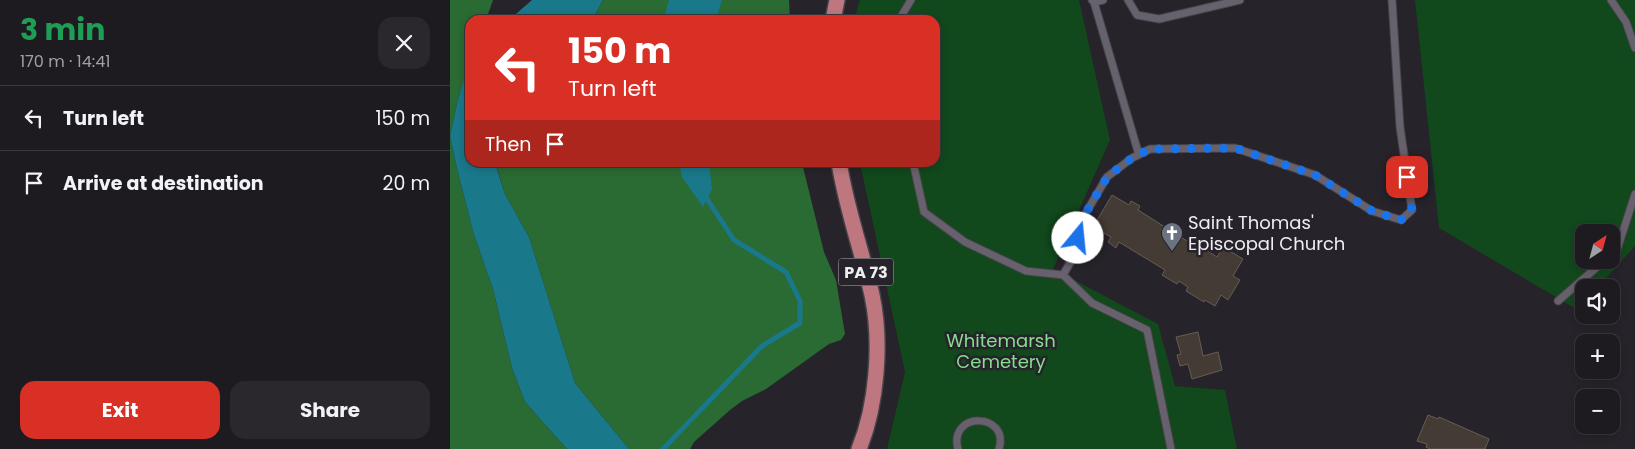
<!DOCTYPE html>
<meta charset="utf-8">
<style>
body{margin:0;font-family:Poppins,sans-serif;background:#2a272d;color:#f1f3f6;height:100vh;display:flex;flex-direction:column;font-size:19px;white-space:nowrap}
*{box-sizing:border-box;margin:0}
p{font-size:16px;color:#a0a1a5}
.icon{flex:none;width:28px;height:28px;fill:none;stroke:currentColor;stroke-width:2;stroke-linecap:round;stroke-linejoin:round}
.map{position:relative;flex:1;overflow:hidden}
.panel{display:flex;flex-direction:column;background:#1d1a20;width:450px}
.panel>*{flex:none}
.top-card{position:absolute;left:15px;top:15px;width:475px;height:152px;border-radius:15px;box-shadow:0 2px 8px #0003,0 0 0 1px #3b383e;background:#d93025;color:#fff;overflow:hidden}
.needle{width:32px;rotate:36deg}
.tools{position:absolute;left:1125px;top:224px;display:grid;gap:10px}
.tools a{display:grid;place-items:center;width:45px;height:45px;border-radius:10px;background:#1d1a20;box-shadow:0 2px 8px #0003,0 0 0 1px #3b383e;font-size:25px}
.pin{position:absolute;display:grid;place-items:center;width:42px;height:42px;color:#fff;margin:-21px;border-radius:10px;box-shadow:0 2px 8px #0006}
.me{position:absolute;width:55px;margin:-28px;rotate:17deg;stroke-linejoin:round;filter:drop-shadow(0 0 4px #0008)}
.turn{display:flex;align-items:center;gap:18px;height:105px;padding:0 20px;font-size:22px}
.turn .icon{width:65px;height:65px;stroke-width:2.5}
.turn b{display:block;font-size:35px;line-height:42px}
.then{display:flex;align-items:center;height:48px;padding:0 20px;background:#0003;gap:10px;font-size:19px}
.round{display:grid;place-items:center;flex:none;width:52px;height:52px;border-radius:15px;background:#2a272d}
.overview{display:flex;align-items:center;justify-content:space-between;height:85px;padding:0 20px}
h1{font-size:30px;font-weight:700;line-height:38px;color:#1e9e55}
.action{display:flex;gap:10px;margin-top:auto;padding:10px 20px}
.action a{flex:1;height:58px;border-radius:15px;background:#d93025;color:#fff;font-size:20px;font-weight:700;line-height:58px;text-align:center}
.action a+a{background:#2a272d;color:#f1f3f6}
ul{padding:0;list-style:none}
li{display:flex;align-items:center;gap:15px;height:65px;padding:0 20px;border-top:1px solid #3b383e}
li div{flex:1}
li b{display:block;font-size:19px}
li em{font-style:normal}
main{display:flex;flex:1;min-height:0}
.map>svg:first-child{display:block}
</style>
<main>
<section class="panel">
<div class="overview"><div><h1>3 min</h1><p>170 m · 14:41</p></div><a class="round"><svg class="icon" aria-label="close" viewBox="0 0 24 24"><path d="M6 6l12 12M18 6L6 18"/></svg></a></div>
<ul>
<li><svg class="icon" aria-label="left" viewBox="0 0 24 24"><path d="M17 20v-9H6M10 6l-5 5 5 5"/></svg><div><b>Turn left</b></div><em>150 m</em></li>
<li><svg class="icon" aria-label="arrive" viewBox="0 0 24 24"><path d="M6 21V4h12l-3 4 3 4H6"/></svg><div><b>Arrive at destination</b></div><em>20 m</em></li>
</ul>
<div class="action"><a>Exit</a><a>Share</a></div>
</section>
<div class="map">
<svg width="1185" height="449" viewBox="0 0 1185 449">
<rect width="100%" height="100%" fill="#27232b"/>
<!-- green -->
<path fill="#11481c" fill-rule="evenodd" d="M410,0H629L660,140L603,269L708,324L725,386L775,390L787,449H437L455,372L410,163L485,162V20H404Z
M965,0H1185V246L1148,287L1134,288V304L1128,310L989,228ZM1134,232H1161V260H1134Z"/>
<!-- forest -->
<path fill="#2a6a33" d="M0,0H43L36,20H20V62L8,99L0,136L8,173L24,235L43,289L62,368L75,402L117,449H0Z
M153,0H339L340,20H142Z
M45,162L352,163L374,252L386,280L395,334L391,340L379,344L316,389L292,401L280,410L244,442L240,449H179L125,383L79,237L55,194Z"/>
<!-- water -->
<path fill="#197889" d="M82,0H153L142,20H59Z
M219,0H272L266,20H213Z
M20,66V162L45,163L55,194L79,237L125,383L179,449H117L75,402L62,368L43,289L24,235L8,173L0,136L8,99L16,73Z
M229,163H259L262,189L253,207L232,177Z"/>
<g fill="none" stroke-linecap="round" stroke-linejoin="round">
<!-- stream -->
<path stroke="#197889" stroke-width="5" d="M213,449L312,346L350,323V301L336,272L284,240L257,199L255,194"/>
</g>
<!-- building -->
<path fill="#453b35" stroke="#675c55" d="M662,195L679,205L681,201L690,206L688,210L737,241L738,238L767,257L773,247L793,259L783,276L790,280L778,300L771,295L765,306L755,300L754,302L736,291L738,287L729,281L727,284L712,275L715,270L669,242L666,248L658,242L661,237L643,227Z
M748,332L753,356L768,352L772,370L742,379L738,364L730,366L727,355L731,354L726,337Z
M978,415L988,419L989,417L1039,439L1035,449H980L976,447L977,444L967,441Z"/>
<g fill="none" stroke-linecap="round" stroke-linejoin="round">
<!-- lane casing -->
<g stroke="#464249" stroke-width="9">
<path id="lane" d="M642,0L644,2L653,0
M678,0L687,15L709,19L790,0
M1161,0L1176,22L1185,48
M644,2L689,155
M449,20L461,0
M463,162L474,212L515,242L576,271L613,275L628,249L627,228L657,177L682,158L700,149L785,148L865,175L922,211L951,220L962,210L950,127L942,0
M1161,255L1167,250L1185,194
M613,275L642,303L697,330L721,449
M1108,301L1155,260
M508,449C498,411 560,412 549,449"/>
</g>
<!-- primary casing -->
<g stroke="#464249" stroke-width="18">
<path id="primary" d="M383,20L387,0
M389,162C396,208 412,251 422,295C432,342 427,405 409,449"/>
</g>
<!-- lane -->
<use href="#lane" stroke="#66616c" stroke-width="7"/>
<!-- primary -->
<use href="#primary" stroke="#be777f" stroke-width="15"/>
</g>
<g fill="none" stroke-linecap="round" stroke-linejoin="round">
<!-- route -->
<path stroke="#1a73e8" stroke-width="9" stroke-dasharray="0 16.2" d="M628,238L627,228L657,177L682,158L700,149L785,148L865,175L922,211L951,220L962,210L957,177"/>
</g>
<!-- icons -->
<defs>
<g id="church-pin" transform="scale(1.125)"><path d="M0 17L-7.5 6A9.5 9.5 0 1 1 7.5 6Z" fill="#6b7280" stroke="#27232b"/><path d="M-1.2-6h2.4v3.5h3.3v2.4h-3.3V6h-2.4V-.1h-3.3v-2.4h3.3Z" fill="#fff"/></g>
</defs>
<g fill-rule="evenodd">
<use href="#church-pin" x="722" y="233"/>
</g>
<g text-anchor="middle" stroke-width="5" stroke-linejoin="round" paint-order="stroke">
<!-- shield labels -->
<rect fill="#27232b" stroke="#b3b0b6" stroke-width="1" x="388.5" y="258.5" width="55" height="27" rx="4"/>
<g font-size="16" font-weight="bold" fill="#efecf2">
<text x="416" y="278">PA 73</text>
</g>
<!-- poi labels -->
<g font-size="18" fill="#efecf2" stroke="#27232b" text-anchor="start">
<text x="738" y="229">Saint Thomas'<tspan x="738" dy="21">Episcopal Church</tspan></text>
</g>
<!-- park labels -->
<g font-size="18" fill="#86dd8f" stroke="#27232b">
<text x="551" y="347">Whitemarsh<tspan x="551" dy="21">Cemetery</tspan></text>
</g>
</g>
</svg>
<div class="tools">
<a><svg class="needle" viewBox="-14 -14 28 28"><path d="M0-13l5 13h-10z" fill="#e53935"/><path d="M0 13l5-13h-10z" fill="#a0a1a5"/></svg></a>
<a><svg class="icon" aria-label="sound" viewBox="0 0 24 24"><path d="M4 9h4l5-4v14l-5-4H4zM17 9q2 3 0 6"/></svg></a>
<a>+</a>
<a>−</a>
</div>
<div class="pin" style="left:957px;top:177px;background:#d93025"><svg class="icon" aria-label="arrive" viewBox="0 0 24 24"><path d="M6 21V4h12l-3 4 3 4H6"/></svg></div>
<svg class="me" style="left:628px;top:238px" viewBox="-20 -20 40 40"><circle r="19" fill="#fff"/><path d="M0-13L10 11 0 6-10 11z" fill="#1a73e8"/></svg>
<div class="top-card">
<div class="turn"><svg class="icon" aria-label="left" viewBox="0 0 24 24"><path d="M17 20v-9H6M10 6l-5 5 5 5"/></svg><div><b>150 m</b>Turn left</div></div>
<div class="then">Then<svg class="icon" aria-label="arrive" viewBox="0 0 24 24"><path d="M6 21V4h12l-3 4 3 4H6"/></svg></div>
</div>
</div>
</main>
